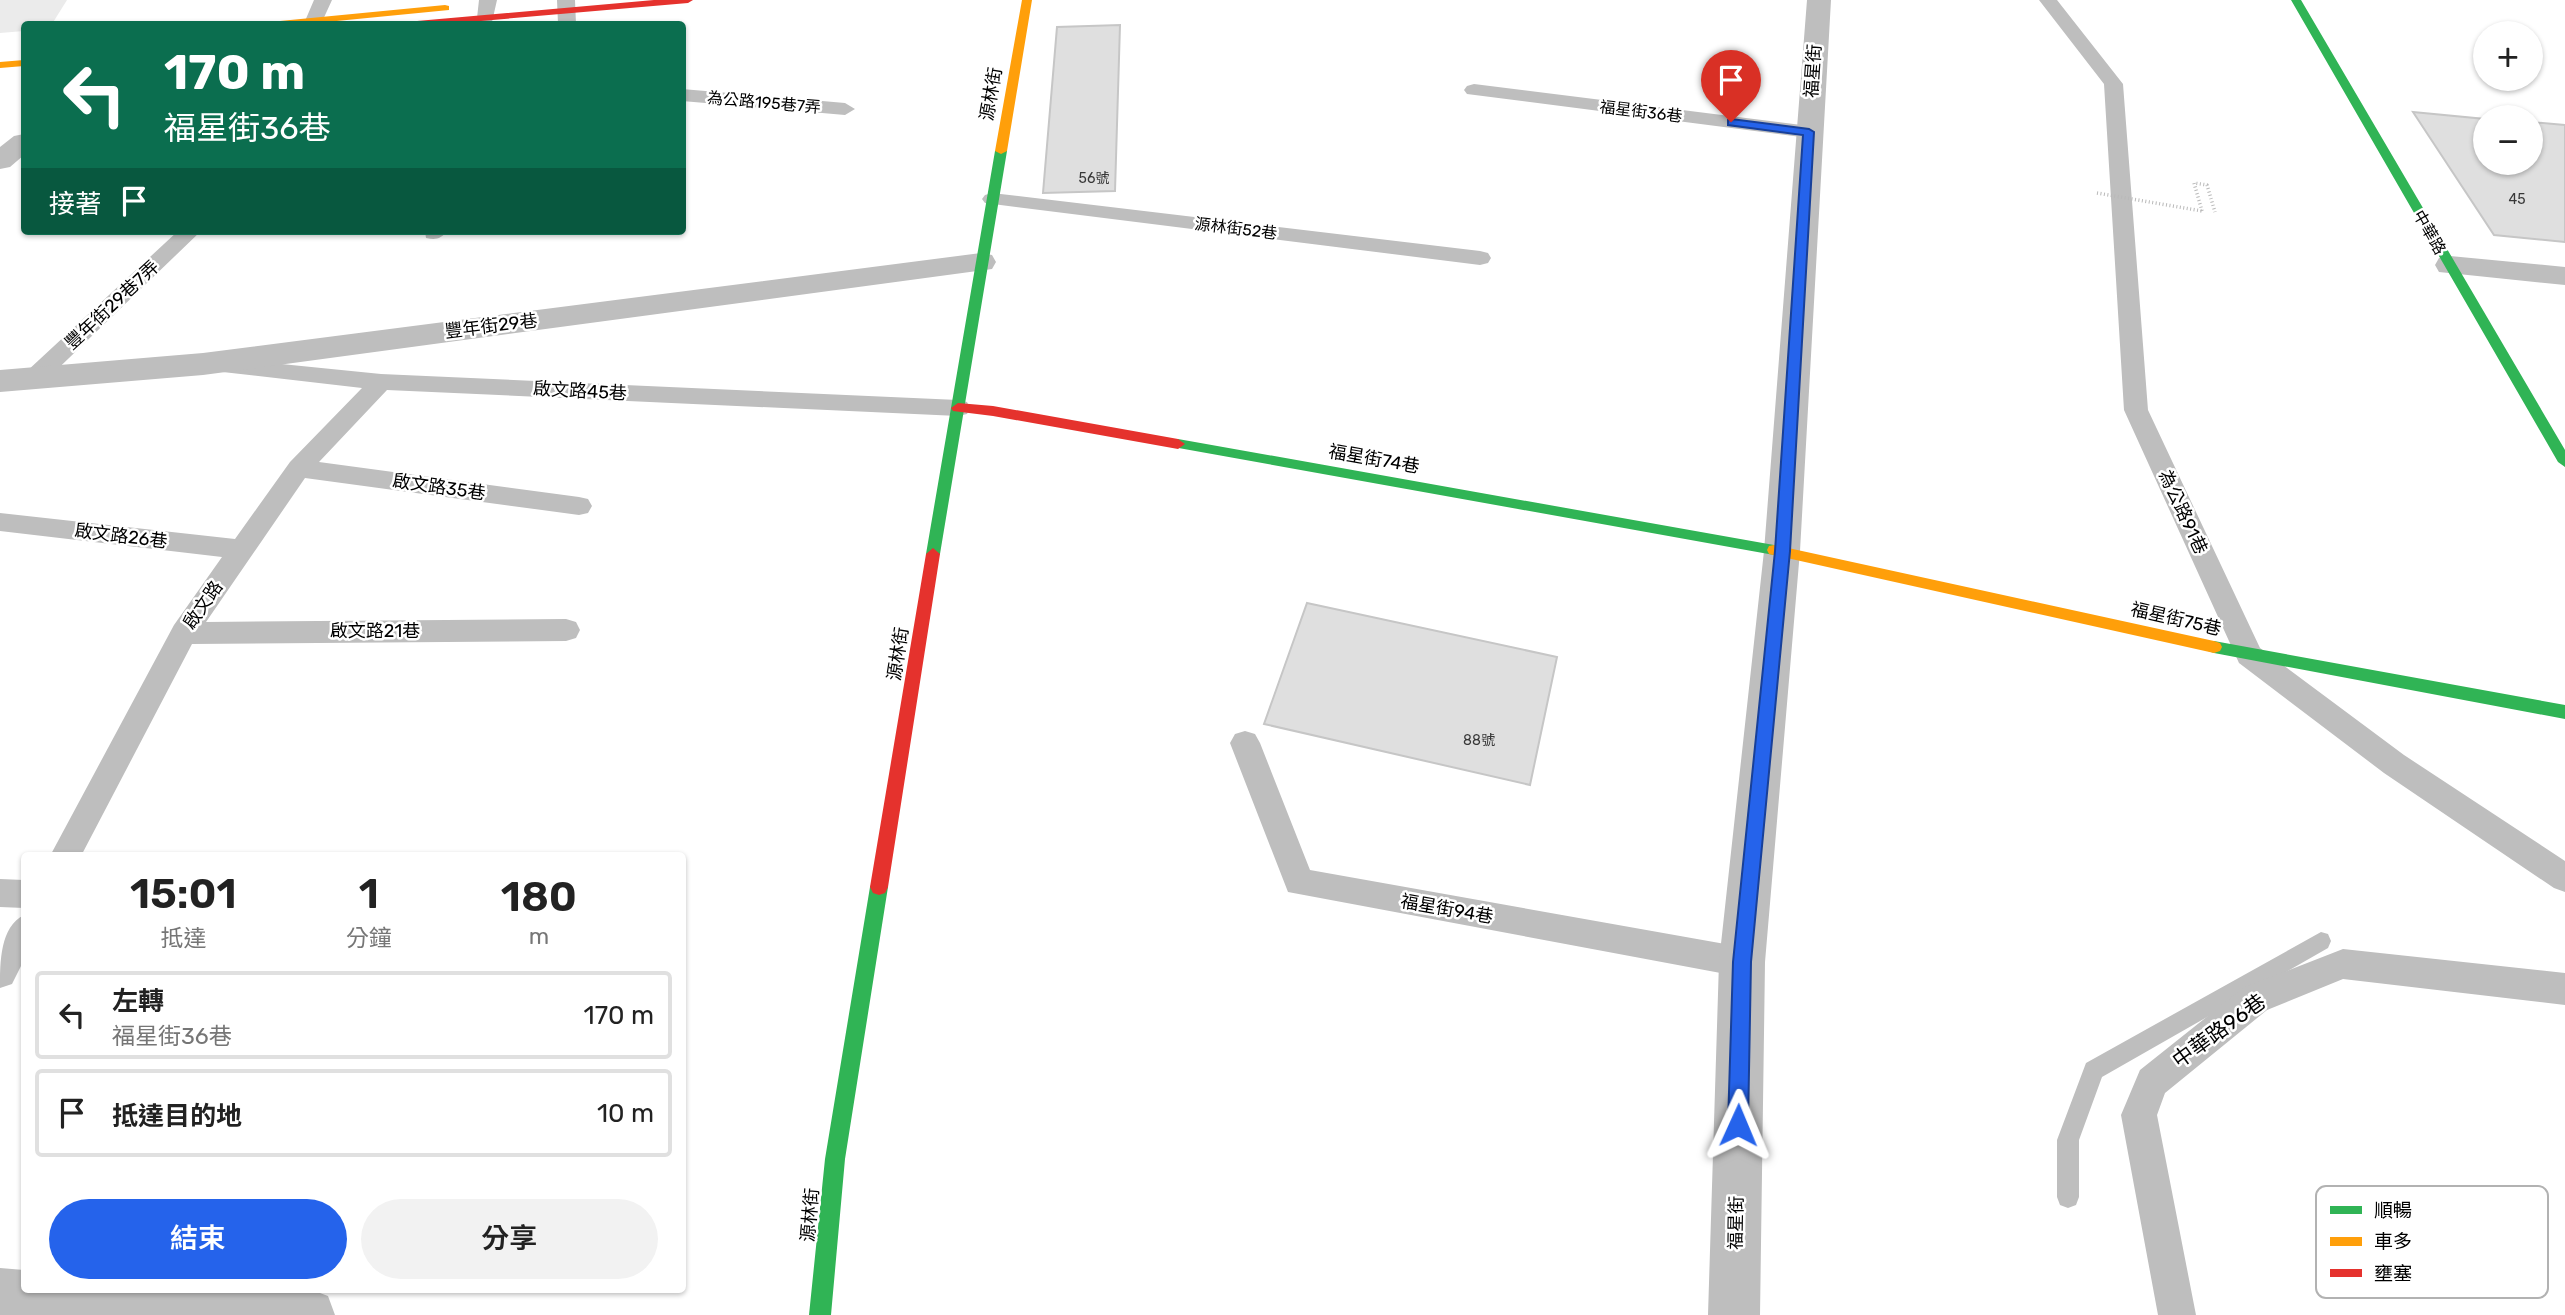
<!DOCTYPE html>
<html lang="zh-TW">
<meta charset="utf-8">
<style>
body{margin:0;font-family:Rubik,"Noto Sans TC",sans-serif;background:#f2f2f2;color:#222;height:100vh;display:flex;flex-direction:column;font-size:26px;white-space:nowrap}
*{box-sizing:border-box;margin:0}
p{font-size:23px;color:#767676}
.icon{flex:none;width:38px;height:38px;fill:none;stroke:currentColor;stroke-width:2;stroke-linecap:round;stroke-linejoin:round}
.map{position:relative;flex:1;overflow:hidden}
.sheet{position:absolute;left:21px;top:852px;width:665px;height:441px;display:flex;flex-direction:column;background:#fff;border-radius:7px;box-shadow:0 2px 5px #0004}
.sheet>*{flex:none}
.top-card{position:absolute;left:21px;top:21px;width:665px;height:214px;border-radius:7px;box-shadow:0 2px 5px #0004;background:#0b6e4f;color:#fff;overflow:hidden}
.fabs{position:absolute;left:2473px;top:21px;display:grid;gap:14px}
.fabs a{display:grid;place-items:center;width:70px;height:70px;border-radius:50%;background:#fff;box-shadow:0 2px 5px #0004;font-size:35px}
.pin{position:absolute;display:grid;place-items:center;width:60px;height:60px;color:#fff;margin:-72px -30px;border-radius:50% 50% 50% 0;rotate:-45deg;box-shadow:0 0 7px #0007}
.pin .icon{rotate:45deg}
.me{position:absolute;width:77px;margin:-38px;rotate:1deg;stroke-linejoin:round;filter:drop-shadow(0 0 5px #0008)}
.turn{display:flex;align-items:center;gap:24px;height:147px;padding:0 28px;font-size:32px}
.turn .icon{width:91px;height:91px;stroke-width:2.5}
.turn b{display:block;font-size:49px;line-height:60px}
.then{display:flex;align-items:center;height:66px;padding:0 28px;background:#0003;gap:14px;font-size:26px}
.eta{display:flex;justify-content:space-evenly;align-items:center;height:119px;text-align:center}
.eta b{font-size:42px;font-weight:600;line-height:49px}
.primary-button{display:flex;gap:14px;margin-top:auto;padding:14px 28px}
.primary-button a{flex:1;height:80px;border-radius:42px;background:#2563eb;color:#fff;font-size:28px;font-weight:600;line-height:80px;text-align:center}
.primary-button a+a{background:#f2f2f2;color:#222}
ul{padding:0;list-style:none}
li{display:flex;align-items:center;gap:21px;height:88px;margin:0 14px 10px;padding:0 14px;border:4px solid #e0e0e0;border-radius:7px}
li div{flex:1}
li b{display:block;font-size:26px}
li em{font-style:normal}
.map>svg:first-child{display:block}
</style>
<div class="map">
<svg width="2565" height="1315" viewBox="0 0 2565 1315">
<rect width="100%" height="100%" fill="#fff"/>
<!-- green -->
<path fill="#ebebeb" d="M0,0H67L52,24H24V31L0,33Z"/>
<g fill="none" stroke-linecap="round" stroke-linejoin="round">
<!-- stream -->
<path fill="#bebebe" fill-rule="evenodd" d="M2321,932L2328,934L2331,941L2328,948L2102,1077L2079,1140V1197L2076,1205L2068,1208L2060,1205L2057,1197V1140L2086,1063Z"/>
</g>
<!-- building -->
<path fill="#dfdfdf" stroke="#c6c6c6" stroke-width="2" d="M1120,25L1115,191L1043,193L1057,27Z
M2413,112L2485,119V163H2530V122L2565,125V242L2494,235Z
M1307,603L1557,657L1530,785L1264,724Z"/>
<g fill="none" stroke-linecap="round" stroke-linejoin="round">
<!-- path -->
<path stroke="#b9b9b9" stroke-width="3.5" stroke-dasharray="1 2.5" stroke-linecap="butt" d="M2202,211L2194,183L2207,185L2215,212"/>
<!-- lane -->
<path fill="#bebebe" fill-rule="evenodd" d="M314,0H332L321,24H307L305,21Z
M479,0H497L492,22H480L477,18Z
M557,0H575L576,24H558Z
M2039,0H2057L2123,84L2148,410L2260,648L2404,755L2565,861V892L2554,888L2384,773L2239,663L2124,410L2104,84Z
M1474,84L1809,126L1816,128L1819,132L1816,136L1809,138L1467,94L1464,90L1467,86Z
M682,89L845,103L855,109L845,115L682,101Z
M992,193L1480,251L1488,253L1491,258L1488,263L1480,265L985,203L982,199L985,195Z
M178,231H201L42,384L34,386L26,384L22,378L26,372Z
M425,231H447C441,239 436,240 426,238Z
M213,357L381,374L958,400L967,402L970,408L967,414L958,416L387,390L319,462L579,497L588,499L592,506L588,513L579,515L305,478L206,622L566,619L576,622L580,630L576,638L566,641L192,644L81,856H50L174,625L222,557L0,531V513L235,539L290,462L362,388L205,370L201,365L205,360Z
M1245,731L1255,734L1260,743L1310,870L1742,947L1754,951L1758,962L1754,973L1742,977L1288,892L1230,743L1235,734Z
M0,879L24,880V908L0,907Z
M24,915V960L12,984L0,988C0,962 0,927 24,915Z
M2343,949L2565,973V1005L2343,979L2267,1010L2165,1093L2157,1115L2196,1315H2158L2121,1115L2140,1070L2243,988Z"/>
<!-- street -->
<path fill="#bebebe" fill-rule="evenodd" d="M1807,0H1831L1800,551L1765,962L1760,1315H1708L1719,962L1764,551Z
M24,134V155L10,167L0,169V147L14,136Z
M981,253L992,255L996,262L992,269L203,375L0,392V370L203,353Z
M2450,256L2565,267V285L2439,272L2435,265L2439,258Z
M0,1268L24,1270V1290H312L328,1296L335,1315H0Z"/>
<!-- fast -->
<path fill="#30b455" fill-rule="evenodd" d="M2291,0H2301L2565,450V467L2558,462Z
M1001,148L1007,151L940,554L933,560L926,554L995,151Z
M1178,439L1774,545L1781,550L1774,555L1173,447L1171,444Z
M2214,641L2565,705V719L2214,653L2208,651L2206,647L2208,643Z
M879,879L885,881L888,887L845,1159L831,1315H809L825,1159L870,887L873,881Z"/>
<!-- slow -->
<path fill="#ff9f0a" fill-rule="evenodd" d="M1022,0H1032L1007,151L1001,154L995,151Z
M445,5L449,6V10L306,24H275L280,21Z
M24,60V66L0,68V62Z
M1774,545L2214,641L2220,643L2222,647L2220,651L2214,653L1769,554L1767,550L1769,546Z"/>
<!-- jam -->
<path fill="#e5322d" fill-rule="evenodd" d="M654,0H693L688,3L446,24H412L417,21Z
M958,403L993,406L1178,439L1185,444L1178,449L993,416L953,411L951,408Z
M933,548L940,554L888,887L885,893L879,895L873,893L870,887L926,554Z"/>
<!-- path-bridge -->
<path stroke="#b9b9b9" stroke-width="3.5" stroke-dasharray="1 2.5" stroke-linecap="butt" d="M2097,193L2202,211"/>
</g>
<!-- route -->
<path fill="#2563eb" stroke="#184099" stroke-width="2" d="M1731,119L1809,129L1814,132L1790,551L1751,962L1748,1125L1745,1132L1738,1135L1731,1132L1728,1125L1733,962L1775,551L1803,135L1728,125V120Z"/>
<g text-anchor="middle" stroke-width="5" stroke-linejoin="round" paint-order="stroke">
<!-- number labels -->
<g font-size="14" fill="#383838">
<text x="1094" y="183">56號</text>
<text x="2517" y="204">45</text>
<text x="1479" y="745">88號</text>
</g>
<!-- far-street labels -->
<g font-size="16" fill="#000" stroke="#fff">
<text transform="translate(764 102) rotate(5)" y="6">為公路195巷7弄</text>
<text transform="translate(1641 111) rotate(7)" y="6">福星街36巷</text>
<text transform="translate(1236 228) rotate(7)" y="6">源林街52巷</text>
<text transform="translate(2430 232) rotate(60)" y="6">中華路</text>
</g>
<!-- street labels -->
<g font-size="18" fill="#000" stroke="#fff">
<text transform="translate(1813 71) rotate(-86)" y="6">福星街</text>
<text transform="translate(991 94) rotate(-80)" y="6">源林街</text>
<text transform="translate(112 305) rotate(-43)" y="6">豐年街29巷7弄</text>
<text transform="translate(491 326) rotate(-7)" y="6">豐年街29巷</text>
<text transform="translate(580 391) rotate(3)" y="6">啟文路45巷</text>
<text transform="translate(1374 459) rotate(10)" y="6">福星街74巷</text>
<text transform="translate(439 487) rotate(8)" y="6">啟文路35巷</text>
<text transform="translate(2183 512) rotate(65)" y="6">為公路91巷</text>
<text transform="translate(121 536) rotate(7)" y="6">啟文路26巷</text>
<text transform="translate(203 605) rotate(-55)" y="6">啟文路</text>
<text transform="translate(2176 619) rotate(13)" y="6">福星街75巷</text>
<text x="375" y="637">啟文路21巷</text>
<text transform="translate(898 654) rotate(-81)" y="6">源林街</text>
<text transform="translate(1447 909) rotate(10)" y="6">福星街94巷</text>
<text transform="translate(810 1215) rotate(-85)" y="6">源林街</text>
<text transform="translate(1736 1223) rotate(-89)" y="6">福星街</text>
</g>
<!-- near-street labels -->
<g font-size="21" fill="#000" stroke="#fff">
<text transform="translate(2219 1031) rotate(-36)" y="7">中華路96巷</text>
</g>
</g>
<!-- legend -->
<rect x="2316" y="1186" width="232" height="112" rx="10" fill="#fff" stroke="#b2b2b2" stroke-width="2"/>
<rect x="2330" y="1206" width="32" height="8" fill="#30b455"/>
<rect x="2330" y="1237" width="32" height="9" fill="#ff9f0a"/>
<rect x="2330" y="1269" width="32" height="8" fill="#e5322d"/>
<g font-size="19" fill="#000">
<text x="2374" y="1217">順暢</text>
<text x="2374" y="1248">車多</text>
<text x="2374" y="1280">壅塞</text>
</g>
</svg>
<div class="fabs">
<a>+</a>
<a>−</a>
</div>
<div class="pin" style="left:1731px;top:122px;background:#d93025"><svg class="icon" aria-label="arrive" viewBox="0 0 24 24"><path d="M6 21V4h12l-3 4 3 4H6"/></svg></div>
<svg class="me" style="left:1738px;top:1125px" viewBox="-20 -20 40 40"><path d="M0-17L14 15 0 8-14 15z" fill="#2563eb" stroke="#fff" stroke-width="4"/></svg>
<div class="top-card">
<div class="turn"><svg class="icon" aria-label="left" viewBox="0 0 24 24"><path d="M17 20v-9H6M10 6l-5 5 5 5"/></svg><div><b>170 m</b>福星街36巷</div></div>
<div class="then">接著<svg class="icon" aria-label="arrive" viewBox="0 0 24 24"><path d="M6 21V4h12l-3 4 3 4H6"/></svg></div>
</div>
<section class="sheet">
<div class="eta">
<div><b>15:01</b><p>抵達</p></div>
<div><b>1</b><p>分鐘</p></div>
<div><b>180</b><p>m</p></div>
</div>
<ul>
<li><svg class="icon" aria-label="left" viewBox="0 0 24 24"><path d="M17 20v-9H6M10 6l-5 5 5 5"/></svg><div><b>左轉</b><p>福星街36巷</p></div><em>170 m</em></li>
<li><svg class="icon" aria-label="arrive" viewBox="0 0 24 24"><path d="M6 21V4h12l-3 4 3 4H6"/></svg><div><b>抵達目的地</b></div><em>10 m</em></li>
</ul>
<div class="primary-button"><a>結束</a><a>分享</a></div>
</section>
</div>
